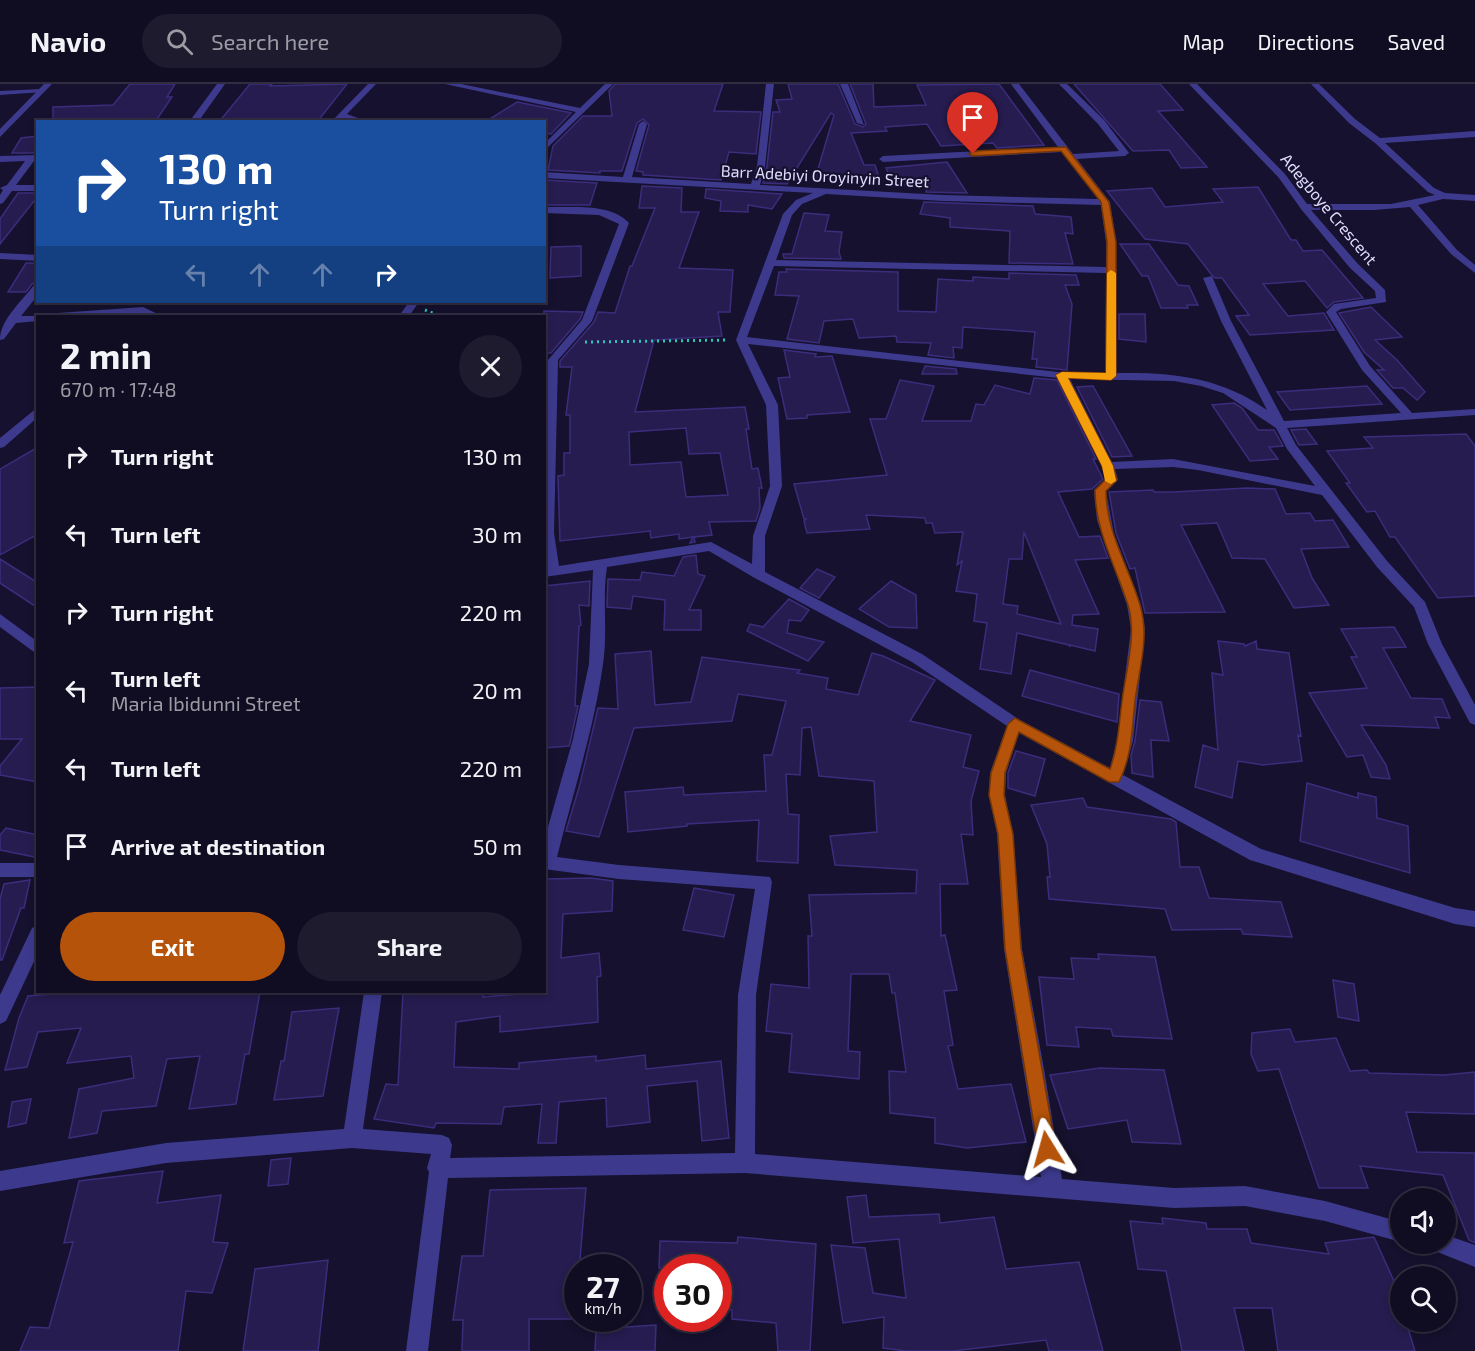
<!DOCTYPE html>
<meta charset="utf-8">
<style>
body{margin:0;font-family:"Exo 2",sans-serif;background:#1e1b2f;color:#f1f3f6;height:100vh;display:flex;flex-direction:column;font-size:22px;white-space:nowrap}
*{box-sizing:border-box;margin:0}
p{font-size:20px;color:#9c9ca5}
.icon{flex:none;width:33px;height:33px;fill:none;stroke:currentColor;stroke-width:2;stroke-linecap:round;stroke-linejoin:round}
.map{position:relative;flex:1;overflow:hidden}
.details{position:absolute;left:36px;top:231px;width:510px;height:678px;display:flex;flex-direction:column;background:#100d22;border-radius:0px;box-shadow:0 3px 9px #0003,0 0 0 2px #302d40}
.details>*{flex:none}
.guide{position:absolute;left:36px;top:36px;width:510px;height:183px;border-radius:0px;box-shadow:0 3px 9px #0003,0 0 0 2px #302d40;background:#1a4fa0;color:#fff;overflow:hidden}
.tools{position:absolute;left:1390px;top:1104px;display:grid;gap:12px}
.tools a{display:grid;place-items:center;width:66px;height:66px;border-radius:50%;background:#100d22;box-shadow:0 3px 9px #0003,0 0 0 2px #302d40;font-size:30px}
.speed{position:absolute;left:564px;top:1170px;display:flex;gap:12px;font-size:30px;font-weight:700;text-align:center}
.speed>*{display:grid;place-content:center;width:78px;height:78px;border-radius:50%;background:#100d22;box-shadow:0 3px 9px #0003,0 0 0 2px #302d40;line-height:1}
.speed small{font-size:15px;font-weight:400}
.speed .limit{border:9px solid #d22;background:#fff;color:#111}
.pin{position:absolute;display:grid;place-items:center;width:51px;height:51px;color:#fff;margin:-62px -26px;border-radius:50% 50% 50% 0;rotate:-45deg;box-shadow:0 0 6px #0007}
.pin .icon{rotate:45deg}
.me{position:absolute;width:66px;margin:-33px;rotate:352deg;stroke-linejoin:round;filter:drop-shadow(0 0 4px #0008)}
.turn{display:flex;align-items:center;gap:21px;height:126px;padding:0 24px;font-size:27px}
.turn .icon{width:78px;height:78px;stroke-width:2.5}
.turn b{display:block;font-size:42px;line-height:51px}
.lanes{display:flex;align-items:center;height:57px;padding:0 24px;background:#0003;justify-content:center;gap:30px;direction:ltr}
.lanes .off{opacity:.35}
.round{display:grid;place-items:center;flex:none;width:63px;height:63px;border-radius:32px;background:#1e1b2f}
.head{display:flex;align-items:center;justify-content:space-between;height:102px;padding:0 24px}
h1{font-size:36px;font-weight:700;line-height:45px}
.cta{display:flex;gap:12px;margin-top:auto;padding:12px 24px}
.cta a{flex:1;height:69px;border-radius:36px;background:#b45309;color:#fff;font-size:24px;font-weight:700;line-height:69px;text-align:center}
.cta a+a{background:#1e1b2f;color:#f1f3f6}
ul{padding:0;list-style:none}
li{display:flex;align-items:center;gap:18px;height:78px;padding:0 24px}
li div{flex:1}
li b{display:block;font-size:22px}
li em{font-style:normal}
header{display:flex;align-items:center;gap:36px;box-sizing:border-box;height:84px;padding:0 30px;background:#100d22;border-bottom:2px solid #302d40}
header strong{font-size:28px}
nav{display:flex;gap:33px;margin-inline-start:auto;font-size:21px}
.search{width:420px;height:54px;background:#1e1b2f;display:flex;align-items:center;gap:15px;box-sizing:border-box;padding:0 21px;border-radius:33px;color:#9c9ca5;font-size:22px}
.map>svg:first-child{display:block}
</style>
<header>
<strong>Navio</strong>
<div class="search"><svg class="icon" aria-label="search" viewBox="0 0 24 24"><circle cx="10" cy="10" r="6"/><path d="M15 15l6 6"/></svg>Search here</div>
<nav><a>Map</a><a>Directions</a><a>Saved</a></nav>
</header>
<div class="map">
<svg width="1475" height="1267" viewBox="0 0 1475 1267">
<rect width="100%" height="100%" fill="#15112e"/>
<!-- building -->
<path fill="#261c4f" stroke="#3c2d7c" stroke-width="1.5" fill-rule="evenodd" d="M130,0H175L167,13H172L155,38H53V23L113,21Z
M250,0H272L270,2L347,0L317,38H219Z
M615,0H723L714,27L761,28L756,70L729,68L721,96L643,91V88L636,87L649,41L643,35L637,39L622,87H600V89L548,86L553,62L583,32H612L609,7Z
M788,0H838L855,40L863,43L866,40L850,0H873L874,23L926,21L917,1L999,0L1044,61L997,64L993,59L941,62L927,40L885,43L887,47L851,49L864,81H875L881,99H859L858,95H815L834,31L831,29L787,100L763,99L767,82L773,28H780L776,16L792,15Z
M1074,0H1160L1183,26L1158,27L1207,83L1181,84L1169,66L1133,67Z
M517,18L567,28L571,29L551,50L544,49V38H485Z
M38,52V69H12L21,54Z
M947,78L967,109L926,108L928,100L894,102L886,84Z
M544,96L597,99L590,121H544Z
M642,102L682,104L681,128H699L679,184L733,186L730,228H718L722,252L654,256L635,328L745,323L749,345H746L752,385L758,384L762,404H759L760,424L756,437L709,438L712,451L694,453L695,458L690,459L693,453L679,455V450L651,454L650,447L560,457L558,392L564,391V369H570V331H566L572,283H560V277L594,238L598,228L615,229L630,182H632L655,124H639ZM686,344L689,370L720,369L728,411L686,413L681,378L630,381L629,348Z
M1258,103L1291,156H1296L1303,167L1322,166L1363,214L1334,218L1327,224L1305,197L1263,200L1288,232L1324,229L1334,246L1250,251L1236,232L1249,231L1222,194H1215L1211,190L1188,160L1145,155L1107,107L1152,104L1165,123L1223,118L1213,105Z
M706,105L782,110L772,125L748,121V128L720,127L721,117L705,114Z
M18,109H38V112L0,160V135Z
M924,118L1033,122L1035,130L1071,133L1073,150L1065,149L1073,180L1009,179L1010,147L950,143V134L920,130Z
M804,129L829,131L825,147L842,148L839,168L841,175L784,174L783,170H792Z
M1120,160H1149L1178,201L1189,202L1198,221H1187L1188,224H1161L1148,192H1142Z
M581,162V192L550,194L551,163Z
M26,179H38V198L32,200L26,208H8Z
M786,185L898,188V227L936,228L938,195L973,197V193L1009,195V189L1076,191L1079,201H1065L1072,220L1067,286L1036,283L1037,275H1032L1035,248L963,243L962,264L953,263L954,274L928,271L931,259L897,258L896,252L859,254L853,235L824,237L819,259L787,255L799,212L775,211L779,188H787Z
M1371,223L1402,253L1375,256L1397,276L1425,308L1417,316L1403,304H1393L1377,286H1384L1364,268L1339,229Z
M544,227L583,228L580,235L551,269H544Z
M1119,230H1145L1146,258L1119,255Z
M784,266L816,270L815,273L832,272L850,328L807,331V334L787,335L778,294L790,293Z
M925,282L956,285L957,290H922Z
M1034,294L1057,296L1096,375H1093L1103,395L1092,405L1058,408L1079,453L1100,452L1108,474L1075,476L1099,530L1073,531L1072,541L1098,545L1095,567L1070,561V563L1069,561L1017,549L1011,590L980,585L987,539L974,537L977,510L956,507L962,477L957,481L963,448L935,449L932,439H926L925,434L866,431L870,445L807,449L804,437L806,435H804L794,400L887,391L870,335H886L900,296L934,302L922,337H971L976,320L984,321L995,301L1030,310ZM1024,448L1032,468L1061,540L1017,530L1018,522L1003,520L1009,475H1022Z
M1093,302L1132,372L1112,373L1077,303Z
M1367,302L1382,320L1290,326L1277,308Z
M1234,319L1242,324L1258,346H1274L1283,362L1269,363L1278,375L1250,377L1212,321Z
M1306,345L1317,360L1299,361L1291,346Z
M1466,350L1475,362V512L1438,514L1395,453H1390L1375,427L1367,428L1346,399H1350L1327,367L1373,364L1364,353Z
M38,363V450L0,471V385Z
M1247,404L1275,405L1286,430L1310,429L1315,437L1333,436L1349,463L1301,465L1312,494L1329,521L1294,524L1265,475L1232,474L1217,439L1181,441L1225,528L1145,529L1135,484L1130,485L1116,449L1109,408L1153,406L1154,408H1173Z
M696,471L698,490L705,492L689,526H701V546H664L665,516L633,512L631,525L607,523L608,495L640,496L642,488L674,492L683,473Z
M0,475L38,499V524L0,499Z
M817,485L835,493L819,514L800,504Z
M590,497L589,522L579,521L581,541L579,542L575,622H578L571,654L569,662L544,664V558H547L544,502Z
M891,497L916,511L917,544L889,543L859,525Z
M789,515L809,526L801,537L789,536L787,549L824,558L808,577L747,547L750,540L763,543Z
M1394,543L1406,563L1383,564L1411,614L1442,615L1450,634L1435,633L1439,644L1361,641L1386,681L1390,695L1371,693L1363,671L1347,673L1309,609L1367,604L1351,573H1357L1341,545Z
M1218,557L1244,560L1245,562L1256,557L1257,565L1289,569L1301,652L1298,651L1302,677L1263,681L1238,677L1232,714L1195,703L1203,661L1218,666L1212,589L1223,591Z
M651,567L655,621L691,618L702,573L800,586L797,589L828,594L826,605L858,611L872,569L883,572L935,596L910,637L971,651L963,683L979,687L971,717L973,751L961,750L968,800H940L941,852L945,851L957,906L944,907L953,961L948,962L958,1005L1011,1000L1026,1058L967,1064L935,1059V1034L890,1029L889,987L906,988L895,909H892L889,890H851L848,967L860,968L859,995L789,988L792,950L766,947L771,900L809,904L808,852H812L809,811L916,809L917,786L835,781L830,752L877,748L874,697L819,692L811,643L802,644L800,691L786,690L788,730L799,731L798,779L757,777L759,736L687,740V742L628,748L625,708L683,703L684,711L766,707L764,671H772L786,617L738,610L732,637L634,644L599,753L566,747L580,700L598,624L618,625L615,570Z
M1030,586L1119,610L1117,638L1022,612Z
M38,603V698L0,691V682L22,655H0V604Z
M1140,616L1161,618L1169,657L1151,656L1153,693L1132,689L1131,671L1135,657Z
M1016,667L1045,675L1035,712L1008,704V689Z
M1307,699L1358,714V709L1376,713L1377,734L1408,742L1410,789L1300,757Z
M1083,714L1087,723L1171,735L1176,738L1180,783H1199L1209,814L1281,818L1292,853L1243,850L1241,845L1172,846L1165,825L1049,815L1047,793H1050L1047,760L1031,721Z
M6,744L38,751L35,773L0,766V751Z
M591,794L613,797L612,827L563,830L561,874L599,869L601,892L597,893L598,938L500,948V932L456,938L454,983L519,985V979L596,972V977L645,971L646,985L721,977L729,1054L702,1057L697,997L647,1002L650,1038L607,1043L606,1014L559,1018L556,1059H538L542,1020L504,1023L501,1040L436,1039L434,1044L374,1035L386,1000L398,1001L403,908H484L483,913L544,908V795Z
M30,796L24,824H21L2,876H0V815L4,800Z
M694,804L734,811L724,853L683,846Z
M1098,870L1155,873L1172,955L1113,952L1111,945L1076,943L1079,963L1047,961L1039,893L1074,895L1071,874L1099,875Z
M1333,896L1354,900L1359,937L1338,933Z
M76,908H260L249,970H245L236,1020L189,1025L200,972L167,975L156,1022L102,1027L97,1049L69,1054L79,1005L134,994L131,972L67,979L81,944L38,948L27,983L5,986L19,934L28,912Z
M339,924L323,1012L274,1016L281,977H284L292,928Z
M1290,945L1295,958L1336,954L1350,987L1367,986L1369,989L1444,991L1475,988V1030L1406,1028L1417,1068L1475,1069V1159L1469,1156L1443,1091L1360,1082L1368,1104H1319L1279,985L1258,987L1251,970L1252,949Z
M1100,984L1164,986L1181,1060L1132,1058L1127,1036L1068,1045L1050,991Z
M31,1015L26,1039L8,1043L12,1018Z
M291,1074L288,1100L268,1102L271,1076Z
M163,1087L157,1119L221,1111L213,1158L228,1159L212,1209L186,1207L178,1267H20L30,1243L49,1244L73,1158L64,1159L79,1097Z
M586,1104L575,1235H529V1267H462L463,1236H453L462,1172H483L490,1106Z
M866,1111L869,1133L939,1130L940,1139L994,1133L1006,1185L1079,1178L1103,1267H1049L1046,1256L953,1267H906L883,1264L884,1233L843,1239L831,1161L865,1164L873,1209L906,1214L899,1155L853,1159L847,1113Z
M1162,1134L1206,1139L1207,1145H1247L1251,1159L1329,1170L1325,1159L1374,1153L1393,1195L1401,1222V1238H1406L1415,1267H1278L1272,1224H1234L1244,1267H1182L1166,1187L1138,1185L1130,1137L1163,1140Z
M738,1153L816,1160L810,1267H778L776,1239L732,1235V1226L718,1225V1184H659L660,1157L737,1159Z
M328,1176L318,1267H243L255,1185Z
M656,1241L655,1267H595L596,1245Z"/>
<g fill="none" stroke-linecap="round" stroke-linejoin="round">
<!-- path -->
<path stroke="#2bc5bb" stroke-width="3" stroke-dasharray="2 4" stroke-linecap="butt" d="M425,226L441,232
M585,258L728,256"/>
<!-- service -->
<path fill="#3d3a8e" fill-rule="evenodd" d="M41,5L44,7L43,8L0,11V7Z"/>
<!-- minor -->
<path fill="#3d3a8e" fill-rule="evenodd" d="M44,0H52L0,53V45Z
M217,0H225L198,38H189Z
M368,0H376L347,30L369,38H354L343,34L340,38H331Z
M445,0H461L580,24L605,0H613L544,67V60L576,28Z
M766,0H774L765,82L760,101L943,111L1098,115L1062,68L883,78L879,75L883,72L1058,63L1011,0H1019L1073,70L1119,67L1098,40L1059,0H1067L1104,36L1129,69L1125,72L1077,75L1110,118L1116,158L1117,289C1172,288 1221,293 1267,326L1221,237L1203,194L1212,192L1231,237L1284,337L1401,329L1362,286L1326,228L1334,220L1376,214L1375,207L1350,184L1301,125L1279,94L1189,0H1197L1285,90L1307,120H1391L1435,111L1428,108L1375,59L1349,39L1311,0H1319L1355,35L1380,54L1475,47V53L1385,59L1434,104L1445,109L1475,111V117L1443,115L1418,121L1457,166L1475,181V189L1451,170L1410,123L1374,126H1311L1358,180L1385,206L1386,218L1341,225L1336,228L1370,282L1412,329L1475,325V331L1287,344L1296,361L1387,477L1425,518L1442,560L1475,621V641L1470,639L1428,560L1414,523L1377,483L1322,411L1198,386L1173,383L1115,385L1118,396L1106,407L1114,450L1141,521L1145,545L1133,657L1123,691L1261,765L1455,824L1475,827V843L1455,840L1250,776L1019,649L1006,689L1005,711L1013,750L1022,865L1044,985L1062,1095L1174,1104L1245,1102L1325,1117L1401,1138V1158L1325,1137L1245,1122L1174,1124L745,1089L448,1094L428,1267H406L429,1088L427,1084L431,1070L352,1064L166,1079L0,1107V1087L166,1059L344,1045L364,908H382L363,1045L442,1051L449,1054L452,1061L450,1074L735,1069L738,911L755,805L619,795L544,785V757L573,655L589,580L593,486L544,493V363L548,276L582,236L619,140L599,131L544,129V123C570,124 610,118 629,139L592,237L558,276L554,449L559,482L711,458L752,480L753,452L770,402L766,321L736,256L783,130L796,116L813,109L544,94V88L623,93L639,40L643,37L647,40L632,93L751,100L757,82ZM826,110L943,117L1101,121L1106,158V183L776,176L792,131L802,120ZM774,182L1106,189L1105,289L1058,288L747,253ZM748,260L1058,294L1102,382L1106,395L1094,406L1097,436L1127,521L1131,545L1117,657L1110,684L1020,636L922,570L765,488V452L782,402L778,321ZM1070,295L1174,297L1201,302L1223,309L1276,344L1287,365L1315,402L1173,375L1112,378ZM709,467L753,493L912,578L1007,642L990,689L989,711L997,750L1004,865L1041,1093L755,1070L756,911L772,798L770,793L619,781L557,773C573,709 594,645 603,580C608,548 602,515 607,483Z
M840,0H848L864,41L857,39Z
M38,71V77H34L16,101H38V107H12L3,119L0,120V111L3,106L0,104L7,101L25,77L0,78V72Z
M0,169L38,171V177L0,175Z
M38,200V211L21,232H42H38V237L16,239L4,255L0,256C0,236 21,218 34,201Z
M409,218H419L409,232H399Z
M143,223L162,232C154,233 147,230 139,229C110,228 81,235 53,232L58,229Z
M38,323V333L4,363L0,364V354Z
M0,530L38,558V571L0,543Z
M0,779H38V793H0Z
M38,841V869L6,937L0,940V911L32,844Z
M1446,1151L1475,1161V1183L1435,1167L1432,1160H1446Z"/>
</g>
<!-- route -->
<path fill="#b45309" stroke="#753606" stroke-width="1.5" d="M1066,63L1109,118L1116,158V292L1111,296L1068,294L1113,382L1117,396L1106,407C1106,448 1129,483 1140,521C1150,553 1139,585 1135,617C1132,645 1132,672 1119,698H1109L1019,648L1005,689L1004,711L1013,750L1021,865L1056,1065L1053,1071L1047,1074L1040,1071L1038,1065L1005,865L998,750L989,711L991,689L1008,640L1015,634L1110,685C1118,662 1119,640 1122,617C1126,585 1137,552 1128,521C1116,483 1095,447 1095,406L1106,395L1102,382L1056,291L1062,288L1106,289L1107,158L1101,118L1061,67L973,72L969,70L973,67Z"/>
<!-- slow -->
<path fill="#f59e0b" d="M1111,186L1116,189V292L1111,296L1068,294L1113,382L1116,397L1111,400L1105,397L1102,382L1056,291L1062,288L1106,289L1107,189Z"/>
<g text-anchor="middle" stroke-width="4.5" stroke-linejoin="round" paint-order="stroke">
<!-- far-street labels -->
<g font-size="16" fill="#e1ddff" stroke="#15112e">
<text transform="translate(825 92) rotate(3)" y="6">Barr Adebiyi Oroyinyin Street</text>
<text transform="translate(1329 125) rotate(50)" y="6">Adegboye Crescent</text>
</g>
</g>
</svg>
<div class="tools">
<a><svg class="icon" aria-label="sound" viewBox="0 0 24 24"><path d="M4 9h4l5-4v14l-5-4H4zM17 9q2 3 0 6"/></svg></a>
<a><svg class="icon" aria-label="search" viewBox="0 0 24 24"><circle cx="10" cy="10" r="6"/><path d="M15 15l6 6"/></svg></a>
</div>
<div class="speed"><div>27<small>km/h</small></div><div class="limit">30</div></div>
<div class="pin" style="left:973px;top:70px;background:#d93025"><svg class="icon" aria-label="arrive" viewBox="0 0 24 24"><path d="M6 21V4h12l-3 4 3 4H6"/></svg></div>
<svg class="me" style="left:1047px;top:1065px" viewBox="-20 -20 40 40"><path d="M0-17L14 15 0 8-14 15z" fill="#b45309" stroke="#fff" stroke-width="4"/></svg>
<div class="guide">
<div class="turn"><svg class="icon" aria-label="right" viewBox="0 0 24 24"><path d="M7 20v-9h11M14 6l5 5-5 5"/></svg><div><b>130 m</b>Turn right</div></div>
<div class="lanes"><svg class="icon off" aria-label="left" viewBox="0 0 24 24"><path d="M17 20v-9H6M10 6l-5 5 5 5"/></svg><svg class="icon off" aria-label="ahead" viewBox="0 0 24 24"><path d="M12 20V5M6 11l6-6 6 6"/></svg><svg class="icon off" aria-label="ahead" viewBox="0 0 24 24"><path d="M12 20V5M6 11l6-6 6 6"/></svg><svg class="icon" aria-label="right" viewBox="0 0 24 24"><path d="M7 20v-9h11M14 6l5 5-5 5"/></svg></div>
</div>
<section class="details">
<div class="head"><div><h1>2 min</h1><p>670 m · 17:48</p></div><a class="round"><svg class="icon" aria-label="close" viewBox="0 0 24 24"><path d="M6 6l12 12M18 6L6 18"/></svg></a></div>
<ul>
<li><svg class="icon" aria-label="right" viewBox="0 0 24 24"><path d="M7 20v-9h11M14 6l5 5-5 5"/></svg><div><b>Turn right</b></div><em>130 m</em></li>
<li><svg class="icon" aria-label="left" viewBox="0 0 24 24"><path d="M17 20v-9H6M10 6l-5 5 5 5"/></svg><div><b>Turn left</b></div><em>30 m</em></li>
<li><svg class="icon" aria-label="right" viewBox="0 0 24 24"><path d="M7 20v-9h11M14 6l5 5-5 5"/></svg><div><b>Turn right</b></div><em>220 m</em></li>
<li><svg class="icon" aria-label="left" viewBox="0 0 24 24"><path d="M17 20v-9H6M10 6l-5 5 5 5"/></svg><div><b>Turn left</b><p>Maria Ibidunni Street</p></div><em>20 m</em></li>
<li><svg class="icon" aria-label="left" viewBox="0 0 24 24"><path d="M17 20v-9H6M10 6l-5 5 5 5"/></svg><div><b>Turn left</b></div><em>220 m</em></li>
<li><svg class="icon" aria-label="arrive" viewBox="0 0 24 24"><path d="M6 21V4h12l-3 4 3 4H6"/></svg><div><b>Arrive at destination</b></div><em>50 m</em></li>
</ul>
<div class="cta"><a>Exit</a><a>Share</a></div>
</section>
</div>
